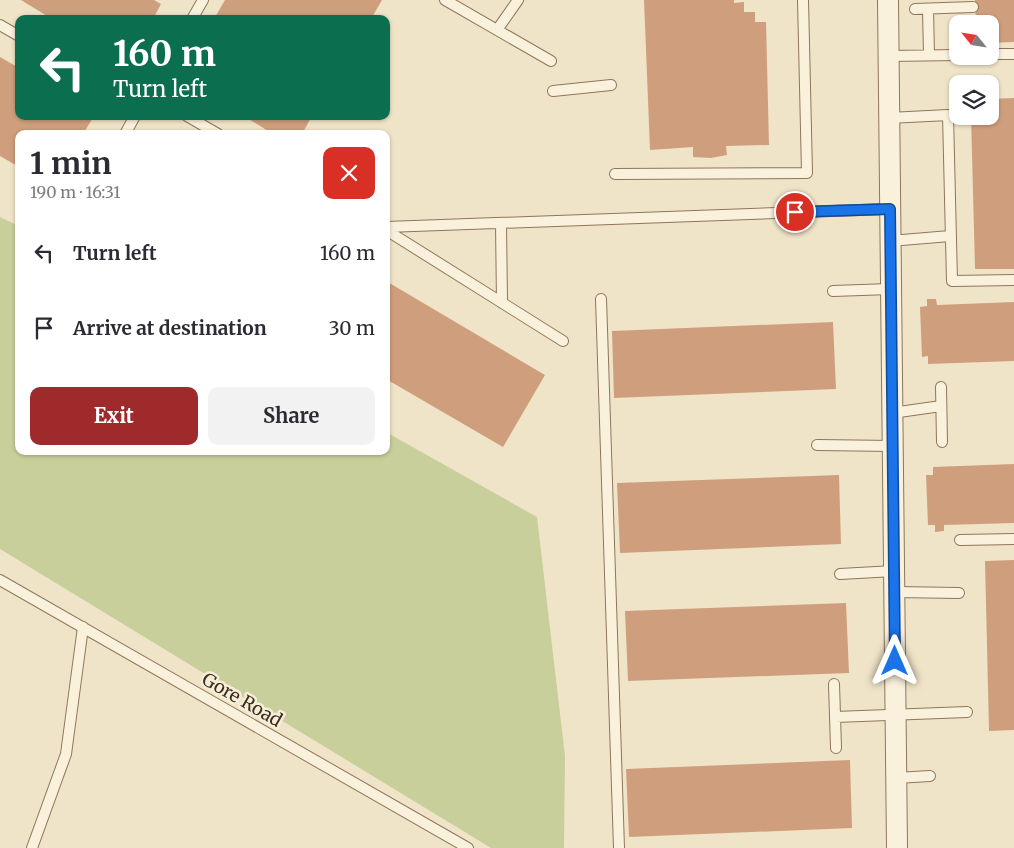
<!DOCTYPE html>
<meta charset="utf-8">
<style>
body{margin:0;font-family:Merriweather,serif;background:#f2f2f3;color:#2b2b33;height:100vh;display:flex;flex-direction:column;font-size:19px;white-space:nowrap}
*{box-sizing:border-box;margin:0}
p{font-size:16px;color:#7c7c81}
.icon{flex:none;width:28px;height:28px;fill:none;stroke:currentColor;stroke-width:2;stroke-linecap:round;stroke-linejoin:round}
.map{position:relative;flex:1;overflow:hidden}
.details{position:absolute;left:15px;top:130px;width:375px;height:325px;display:flex;flex-direction:column;background:#fff;border-radius:10px;box-shadow:0 1px 4px #0004}
.details>*{flex:none}
.guide{position:absolute;left:15px;top:15px;width:375px;height:105px;border-radius:10px;box-shadow:0 1px 4px #0004;background:#0b6e4f;color:#fff;overflow:hidden}
.needle{width:32px;rotate:300deg}
.controls{position:absolute;left:949px;top:15px;display:grid;gap:10px}
.controls a{display:grid;place-items:center;width:50px;height:50px;border-radius:10px;background:#fff;box-shadow:0 1px 4px #0004;font-size:25px}
.pin{position:absolute;display:grid;place-items:center;width:42px;height:42px;color:#fff;margin:-21px;border:2px solid #fff;border-radius:50%;box-shadow:0 1px 5px #0007}
.me{position:absolute;width:55px;margin:-28px;rotate:0deg;stroke-linejoin:round;filter:drop-shadow(0 0 4px #0008)}
.turn{display:flex;align-items:center;gap:18px;height:105px;padding:0 15px;font-size:22px}
.turn .icon{width:65px;height:65px;stroke-width:2.5}
.turn b{display:block;font-size:35px;line-height:42px}
.round{display:grid;place-items:center;flex:none;width:52px;height:52px;border-radius:10px;background:#f2f2f3}
.head{display:flex;align-items:center;justify-content:space-between;height:85px;padding:0 15px}
h1{font-size:30px;font-weight:700;line-height:38px}
.action{display:flex;gap:10px;margin-top:auto;padding:10px 15px}
.action a{flex:1;height:58px;border-radius:10px;background:#9e2a2b;color:#fff;font-size:20px;font-weight:700;line-height:58px;text-align:center}
.action a+a{background:#f2f2f3;color:#2b2b33}
ul{padding:0;list-style:none}
li{display:flex;align-items:center;gap:15px;height:75px;padding:0 15px}
li div{flex:1}
li b{display:block;font-size:19px}
li em{font-style:normal}
.map>svg:first-child{display:block}
</style>
<div class="map">
<svg width="1014" height="848" viewBox="0 0 1014 848">
<rect width="100%" height="100%" fill="#f0e4c8"/>
<!-- green -->
<path fill="#c9cf9b" d="M0,217L19,226V451H386V432L537,517L565,756L564,848H491L0,549Z"/>
<!-- building -->
<path fill="#cf9f7d" d="M21,0H154L161,4L153,19H52Z
M225,0H382L371,19H214Z
M644,0H734V3L744,2V12H755V22H766L769,145L726,146L727,155L711,158L693,157V147L650,150Z
M975,0H1014V42L990,43V24H976Z
M0,57L19,68V116H94L83,134H19V167L0,156Z
M1014,98V269H975L971,116H990V99Z
M244,116H312L302,134H273Z
M386,281L545,375L503,447L386,379Z
M927,299H936L937,305L1014,302V361L928,364V356L922,357L920,307L927,306Z
M833,322L836,389L614,398L612,331Z
M1014,464V523L944,525V531L935,532V525H928L926,475H933V467Z
M839,475L841,544L620,553L617,483Z
M1014,560V730L989,731L985,561Z
M846,603L849,673L628,681L625,611Z
M850,760L852,828L629,837L626,769Z"/>
<g fill="none" stroke-linecap="round" stroke-linejoin="round">
<!-- lane casing -->
<g stroke="#8d765c" stroke-width="12">
<path id="lane" d="M445,0L551,61
M915,9L973,7
M928,9L929,55
M192,19L203,0
M0,25L19,36
M497,30L518,0
M990,54H1014
M889,56L958,55
M553,91L611,85
M187,116L218,134
M889,118L948,115L952,281L1014,280
M125,134L135,116
M615,174L807,173L803,0
M501,223L502,303
M386,227L889,209
M386,230L563,341
M890,241L950,236
M833,291L890,289
M601,299L619,848
M941,387L942,442
M892,413L941,406
M817,445L893,446
M960,540L1014,539
M840,574L894,571
M0,580L468,848
M895,592L959,593
M834,684L836,748
M835,717L967,712
M896,778L930,776
M32,848L66,754L83,627"/>
</g>
<!-- street casing -->
<g stroke="#8d765c" stroke-width="22">
<path id="street" d="M888,0L897,848"/>
</g>
<!-- lane -->
<use href="#lane" stroke="#faf1dc" stroke-width="10"/>
<!-- street -->
<use href="#street" stroke="#faf1dc" stroke-width="20"/>
</g>
<g fill="none" stroke-linecap="round" stroke-linejoin="round">
<!-- route casing -->
<g stroke="#114b97" stroke-width="12">
<path id="route" d="M795,212L890,209L895,661"/>
</g>
<!-- route -->
<use href="#route" stroke="#1a73e8" stroke-width="9"/>
</g>
<g text-anchor="middle" stroke-width="5" stroke-linejoin="round" paint-order="stroke">
<!-- street labels -->
<g font-size="18" fill="#3d2e20" stroke="#f7eed8">
<text transform="translate(242 700) rotate(30)" y="6">Gore Road</text>
</g>
</g>
</svg>
<div class="controls">
<a><svg class="needle" viewBox="-14 -14 28 28"><path d="M0-13l5 13h-10z" fill="#e53935"/><path d="M0 13l5-13h-10z" fill="#7c7c81"/></svg></a>
<a><svg class="icon" aria-label="layers" viewBox="0 0 24 24"><path d="M12 4l9 5-9 5-9-5zM3 14l9 5 9-5"/></svg></a>
</div>
<div class="pin" style="left:795px;top:212px;background:#d93025"><svg class="icon" aria-label="arrive" viewBox="0 0 24 24"><path d="M6 21V4h12l-3 4 3 4H6"/></svg></div>
<svg class="me" style="left:895px;top:661px" viewBox="-20 -20 40 40"><path d="M0-17L14 15 0 8-14 15z" fill="#1a73e8" stroke="#fff" stroke-width="4"/></svg>
<div class="guide">
<div class="turn"><svg class="icon" aria-label="left" viewBox="0 0 24 24"><path d="M17 20v-9H6M10 6l-5 5 5 5"/></svg><div><b>160 m</b>Turn left</div></div>
</div>
<section class="details">
<div class="head"><div><h1>1 min</h1><p>190 m · 16:31</p></div><a class="round" style="background:#d93025;color:#fff"><svg class="icon" aria-label="close" viewBox="0 0 24 24"><path d="M6 6l12 12M18 6L6 18"/></svg></a></div>
<ul>
<li><svg class="icon" aria-label="left" viewBox="0 0 24 24"><path d="M17 20v-9H6M10 6l-5 5 5 5"/></svg><div><b>Turn left</b></div><em>160 m</em></li>
<li><svg class="icon" aria-label="arrive" viewBox="0 0 24 24"><path d="M6 21V4h12l-3 4 3 4H6"/></svg><div><b>Arrive at destination</b></div><em>30 m</em></li>
</ul>
<div class="action"><a>Exit</a><a>Share</a></div>
</section>
</div>
